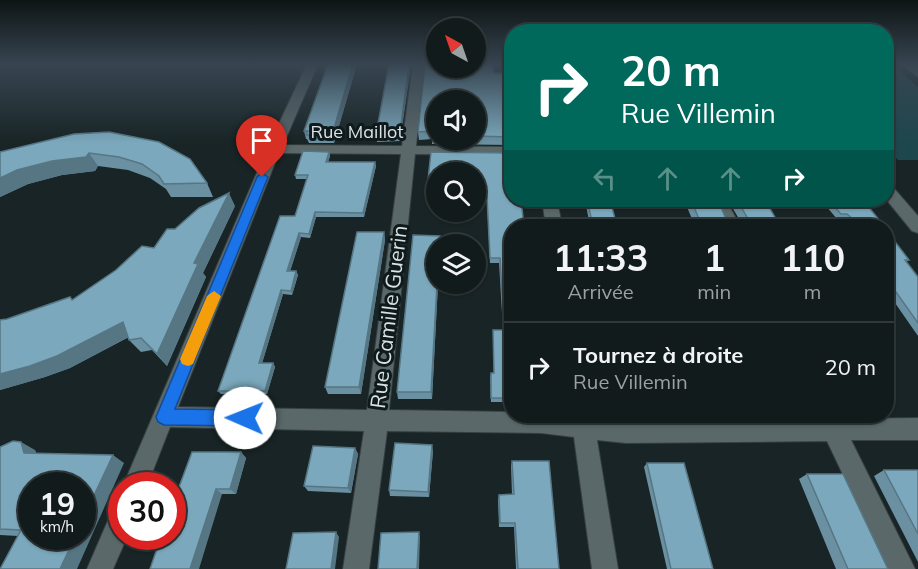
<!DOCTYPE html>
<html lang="fr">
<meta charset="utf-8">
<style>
body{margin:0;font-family:Mulish,sans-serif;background:#1b2425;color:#f1f3f6;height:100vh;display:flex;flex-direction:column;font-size:22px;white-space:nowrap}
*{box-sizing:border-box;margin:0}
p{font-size:20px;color:#9ca1a3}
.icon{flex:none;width:33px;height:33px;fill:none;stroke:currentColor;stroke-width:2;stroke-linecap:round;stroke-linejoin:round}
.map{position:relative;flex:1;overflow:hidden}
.drawer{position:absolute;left:504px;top:219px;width:390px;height:204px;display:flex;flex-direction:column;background:#121b1c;border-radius:24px;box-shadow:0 2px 4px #0004,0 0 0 2px #31393b}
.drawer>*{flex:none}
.banner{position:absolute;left:504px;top:24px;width:390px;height:183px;border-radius:24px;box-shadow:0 2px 4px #0004,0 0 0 2px #31393b;background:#00695c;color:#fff;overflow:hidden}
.needle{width:39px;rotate:320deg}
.fabs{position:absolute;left:426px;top:18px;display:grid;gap:12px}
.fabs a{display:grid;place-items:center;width:60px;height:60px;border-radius:50%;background:#121b1c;box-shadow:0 2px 4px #0004,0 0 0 2px #31393b;font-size:30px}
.speed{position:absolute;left:18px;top:472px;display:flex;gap:12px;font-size:30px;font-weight:700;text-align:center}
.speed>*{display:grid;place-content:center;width:78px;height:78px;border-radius:50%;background:#121b1c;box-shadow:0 2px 4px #0004,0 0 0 2px #31393b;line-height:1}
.speed small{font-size:15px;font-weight:400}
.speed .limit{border:9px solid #d22;background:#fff;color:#111}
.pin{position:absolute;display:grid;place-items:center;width:51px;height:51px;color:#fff;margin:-62px -26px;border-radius:50% 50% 50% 0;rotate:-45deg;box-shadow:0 0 6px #0007}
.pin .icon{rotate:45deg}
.me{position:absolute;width:66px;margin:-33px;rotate:271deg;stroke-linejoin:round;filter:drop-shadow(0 0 4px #0008)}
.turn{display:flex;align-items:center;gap:21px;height:126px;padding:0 18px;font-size:27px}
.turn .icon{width:78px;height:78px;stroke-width:2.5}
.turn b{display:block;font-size:42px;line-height:51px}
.lanes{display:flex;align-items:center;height:57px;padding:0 18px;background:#0003;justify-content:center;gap:30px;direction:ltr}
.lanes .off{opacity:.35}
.eta{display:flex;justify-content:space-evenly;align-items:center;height:102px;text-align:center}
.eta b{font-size:36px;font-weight:700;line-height:42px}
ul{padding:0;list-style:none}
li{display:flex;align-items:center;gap:18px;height:90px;padding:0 18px;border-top:2px solid #31393b}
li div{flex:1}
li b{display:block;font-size:22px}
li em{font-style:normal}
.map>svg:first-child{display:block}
</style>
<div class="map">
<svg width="918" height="569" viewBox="0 0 918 569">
<rect width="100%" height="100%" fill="#182425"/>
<!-- green -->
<path fill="#1d474d" d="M887,66H894L918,87V160H898L887,148Z"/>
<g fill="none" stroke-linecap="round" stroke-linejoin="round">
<!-- street casing -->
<g stroke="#384041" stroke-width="2">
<path id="street" d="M307,64H318L283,145L402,146L413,64H424L416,146L512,147V155L415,154L389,410L512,412V416H592L593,418L626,421L818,419L816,416H838L840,419L918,418V440H851L915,569H888L827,441L626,443L597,440L618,569H592L574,437L541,433L387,431L369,569H343L364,431L170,427L147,486H123L267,149ZM279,153L401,154L367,410L178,407Z
M901,64H913L918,68V77Z
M886,183L891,185L918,216V233L912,231L886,199Z
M542,200H557L562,226H546Z
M712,200H726L740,226H724Z
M122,506V537H127L113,569H87L113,509Z"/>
</g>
<!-- street -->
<use href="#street" fill="#5a686a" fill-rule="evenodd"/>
</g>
<!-- wall -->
<path fill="#6a90a2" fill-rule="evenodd" d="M357,64L334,143H309L307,139H306L304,131Z
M389,64H411L400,141L377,142L376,134Z
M425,64H436V68H476V64H492L494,73H508L504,93H508L512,115L511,145L432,144V139L419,140L418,132ZM436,100H476V140H436Z
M74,134L207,183L213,197H171L166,189L150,178L128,170L98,166L95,171L62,175L28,184L0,197V152Z
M329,152L330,156L328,162H375L376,166L364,217H316L310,238L301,237L290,271H296L298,275L292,295L283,294L262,363H273L275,367L267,394H221L218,391L295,216L307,179H296L295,175Z
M431,152L511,153L512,200H521L524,226H512V402H491L490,377L491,373H494L493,330H503L499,263H490L487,201H476V172H436V184H428Z
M585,200H610L617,226H590Z
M684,200H718L726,219H739L728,200H765L780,226H695Z
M821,200H863L884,226H851L843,219H837Z
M235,206L203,273L206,277L167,366L152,350L141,352L129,340V337L70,368L45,377L0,390V320L7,319L73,300L154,248L175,229Z
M886,230L909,260L906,262L918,277V336L886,290Z
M384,232L385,240L361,394H328L325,387Z
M436,284H438L432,399H398L397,392Z
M0,447L35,450L36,453L124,463L18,536L0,535Z
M355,448L358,454L351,493L308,491L304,486Z
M433,451L429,497L390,496L389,490Z
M241,452L246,458L236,494H222L150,569Z
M512,461L559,569H516L514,527H499L498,500L499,495H512L511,466Z
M647,463L713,569H667L644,467Z
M884,470H918V562L874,476Z
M807,474L888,569H836L799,479Z"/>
<!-- shaded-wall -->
<path fill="#567684" d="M353,64H357L334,143L332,135Z
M409,64H411L400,141V133Z
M329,152L330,156L327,166L326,162Z
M89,153L98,166L95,171L62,175L28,184L0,197V178L17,170Z
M375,162L376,166L364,217L363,213Z
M229,193L235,206L203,273L206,277L167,366L157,354L194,263Z
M315,212L316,217L310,238L309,234Z
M384,232L385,240L361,394L359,387Z
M299,233L301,237L289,275L287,271Z
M296,271L298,275L292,295L291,291Z
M437,284H438L432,399L431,392Z
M281,290L283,294L261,367L259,363Z
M123,322L134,334L70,368L45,377L0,390V374Z
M273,363L275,367L267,394L265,391Z
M21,442L35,450L38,461L24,453Z
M432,445L433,451L429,497L428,492Z
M355,448L358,454L351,493L348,488Z
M241,452L246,458L236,494L230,489Z
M113,455L124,463L77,569H60L75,537H82V521Z
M216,489L222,494L199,569H190Z
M336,532L339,537L335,569H331Z
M419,532L420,537L419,569H417Z"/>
<!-- building -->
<path fill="#7ba8bc" stroke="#567684" stroke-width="1.5" d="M328,64H353L332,135H306L308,131H304Z
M389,64H409L400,133L376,134Z
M425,64H436V68H476V64H492L494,73H508L503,92L508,93L512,115V137L476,136V100H436V136H432V131L418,132Z
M109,132L159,142L190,159L207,183L164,184L159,176L142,164L119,157L89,153L86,157L52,161L17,170L0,178V152L74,134Z
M303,151L329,152L326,162H375L363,213L315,212L309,234L299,233L287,271H296L291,291L281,290L259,363H273L265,391H218L280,216H295L308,175H295Z
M431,152L511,153L512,200H521L524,226H512V398H491V373H494L493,330H504L500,258H490L487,196H476V172H436V180H428Z
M229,193L194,263L198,264L157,354L141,338L129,340L123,322L57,356L30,366L0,374V320L7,319L70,297L72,300L116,270L142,246L154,248L167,229H175L199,208Z
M587,200H610L617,226H593Z
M691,200H718L726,219L746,220L747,217L737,200H765L780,226H702Z
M828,200H863L884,226H859L854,220L847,214H841Z
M886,230L909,260H905L918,277V323L886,278Z
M357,232H384L359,387H325Z
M413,235L440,236L439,244H436L437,284L431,392H397Z
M13,441L21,442L24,453L113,455L82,521V486H32V537H75L60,569H0L21,530L0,529V447Z
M395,443L432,445L428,492L389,490Z
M313,446L355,448L348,488L304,486Z
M192,452H241L230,489H216L190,569H150L161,537H172V506Z
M512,461H549L559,569H518L515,523H500L499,495L514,494Z
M647,463H684L713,569H671Z
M884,470H918V534Z
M807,474H843L888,569H848Z
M336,532L331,569H286L293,533Z
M419,532L417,569H378L381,533Z"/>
<!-- sky -->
<linearGradient id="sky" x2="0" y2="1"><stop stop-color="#0d1414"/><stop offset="0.45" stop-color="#374551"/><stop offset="1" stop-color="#374551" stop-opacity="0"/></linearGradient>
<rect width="918" height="143" fill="url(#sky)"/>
<!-- route -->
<path fill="#1a73e8" stroke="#114b97" stroke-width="1.5" d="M262,173L268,177L175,409L245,410L251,413L253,418L251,424L245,426L164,425L158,422L156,417L257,177Z"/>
<!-- slow -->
<path fill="#f59e0b" d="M214,291L221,296L195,359L193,364L188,366L182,364L180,359L207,296Z"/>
<g text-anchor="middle" stroke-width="6" stroke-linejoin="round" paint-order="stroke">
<!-- far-street labels -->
<g font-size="18" fill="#dbe2e3" stroke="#0f1a1c">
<text x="357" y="138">Rue Maillot</text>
</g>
<!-- street labels -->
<g font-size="21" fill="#dbe2e3" stroke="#0f1a1c">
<text transform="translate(389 317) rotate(-83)" y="7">Rue Camille Guerin</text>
</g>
</g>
</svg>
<div class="fabs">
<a><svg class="needle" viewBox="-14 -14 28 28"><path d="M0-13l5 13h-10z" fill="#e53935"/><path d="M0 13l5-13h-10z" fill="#9ca1a3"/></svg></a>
<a><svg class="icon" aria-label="sound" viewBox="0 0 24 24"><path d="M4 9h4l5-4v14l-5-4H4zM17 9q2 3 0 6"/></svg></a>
<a><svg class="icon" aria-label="search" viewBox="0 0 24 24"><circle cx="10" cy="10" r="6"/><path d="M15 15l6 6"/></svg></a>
<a><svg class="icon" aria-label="layers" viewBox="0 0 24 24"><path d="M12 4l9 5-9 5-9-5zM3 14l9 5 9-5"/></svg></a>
</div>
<div class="speed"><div>19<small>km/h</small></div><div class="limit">30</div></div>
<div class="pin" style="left:262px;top:177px;background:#d93025"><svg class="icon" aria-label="arrive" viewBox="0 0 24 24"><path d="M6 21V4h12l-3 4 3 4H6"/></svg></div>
<svg class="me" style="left:245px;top:418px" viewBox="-20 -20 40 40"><circle r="19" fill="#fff"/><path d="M0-13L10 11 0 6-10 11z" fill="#1a73e8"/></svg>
<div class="banner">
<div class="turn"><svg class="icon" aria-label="right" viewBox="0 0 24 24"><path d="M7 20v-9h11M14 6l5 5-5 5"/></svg><div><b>20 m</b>Rue Villemin</div></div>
<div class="lanes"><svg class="icon off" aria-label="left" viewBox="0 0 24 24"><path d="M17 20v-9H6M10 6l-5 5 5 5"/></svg><svg class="icon off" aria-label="ahead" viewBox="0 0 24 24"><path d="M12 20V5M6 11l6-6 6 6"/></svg><svg class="icon off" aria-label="ahead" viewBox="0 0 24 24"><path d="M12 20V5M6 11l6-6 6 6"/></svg><svg class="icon" aria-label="right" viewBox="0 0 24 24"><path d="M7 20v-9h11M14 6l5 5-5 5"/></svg></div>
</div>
<section class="drawer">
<div class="eta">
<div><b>11:33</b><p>Arrivée</p></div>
<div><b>1</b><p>min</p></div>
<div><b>110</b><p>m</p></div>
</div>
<ul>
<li><svg class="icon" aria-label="right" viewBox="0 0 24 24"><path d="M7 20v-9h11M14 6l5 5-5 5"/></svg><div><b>Tournez à droite</b><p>Rue Villemin</p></div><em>20 m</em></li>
</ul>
</section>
</div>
